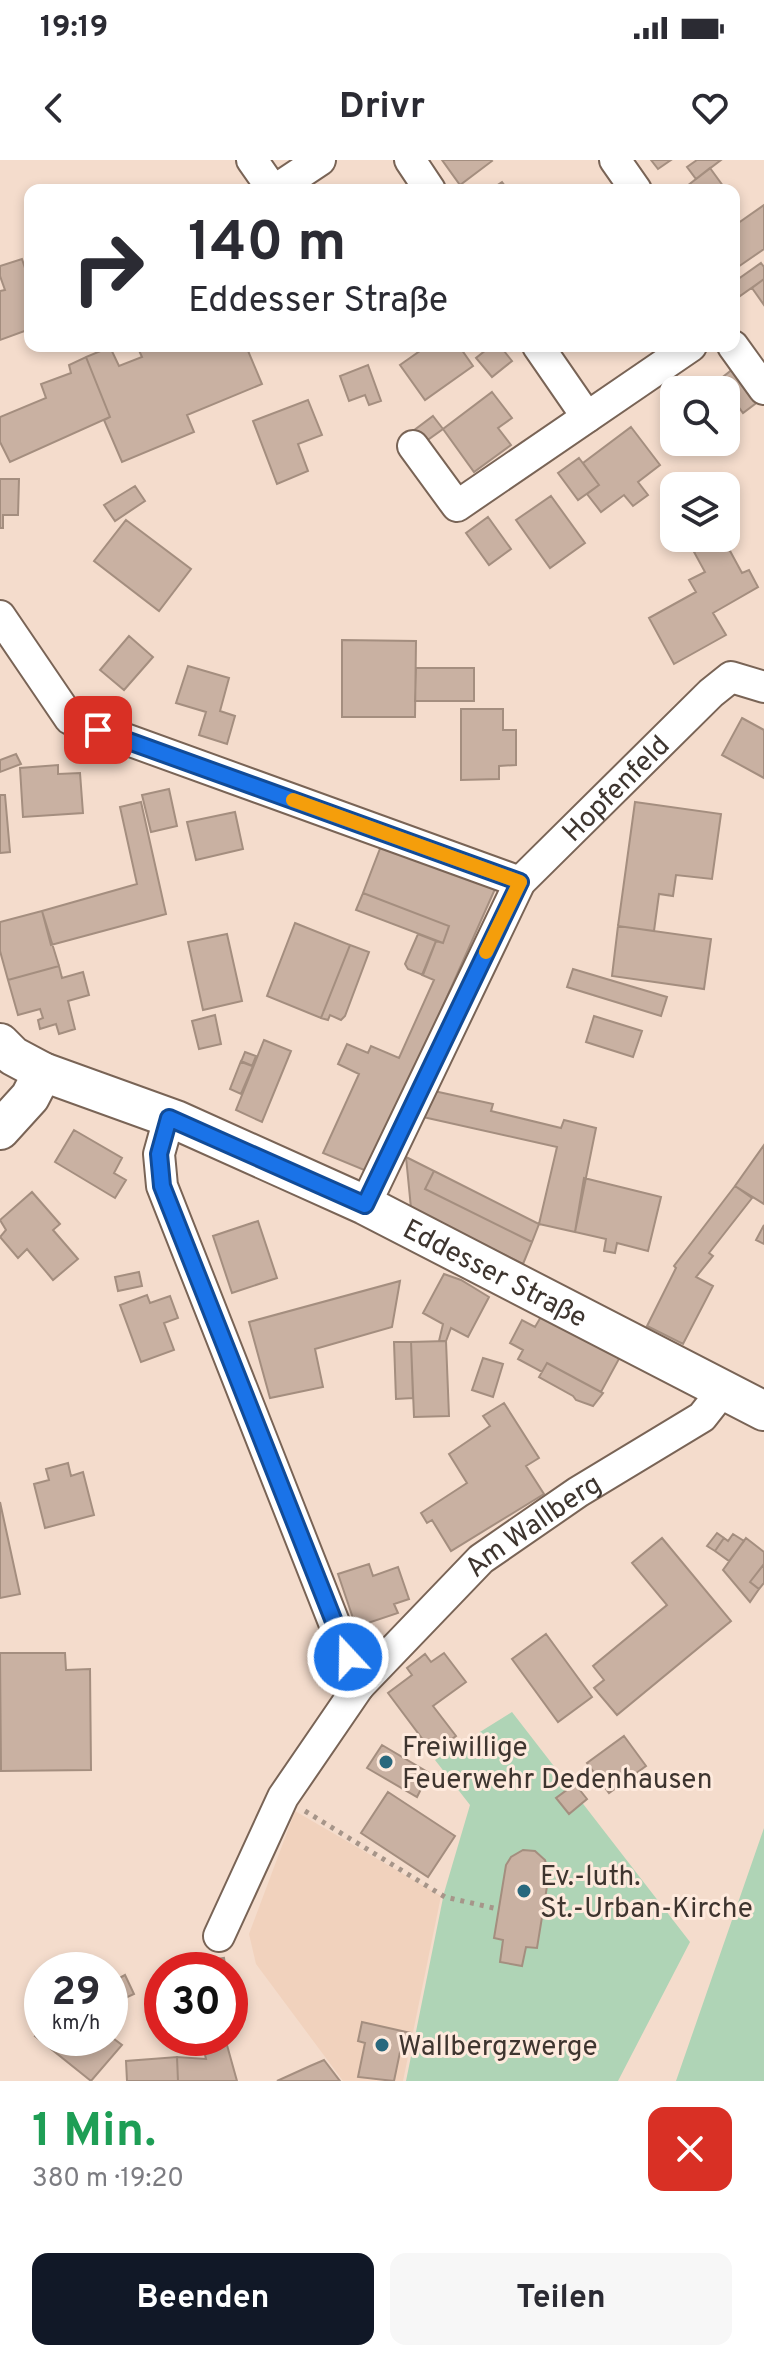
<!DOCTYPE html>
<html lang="de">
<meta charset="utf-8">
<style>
body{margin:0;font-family:Overpass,sans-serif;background:#f7f7f7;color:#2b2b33;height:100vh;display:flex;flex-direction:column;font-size:30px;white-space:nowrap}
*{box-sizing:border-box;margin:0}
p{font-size:26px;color:#7c7c81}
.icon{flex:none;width:44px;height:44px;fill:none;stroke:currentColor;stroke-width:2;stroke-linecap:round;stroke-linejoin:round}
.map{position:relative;height:1921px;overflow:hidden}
.sheet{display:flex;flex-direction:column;background:#fff;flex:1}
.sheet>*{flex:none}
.banner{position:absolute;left:24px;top:24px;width:716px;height:168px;border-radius:16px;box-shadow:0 4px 12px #0003;background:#fff;color:#2b2b33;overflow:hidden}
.tools{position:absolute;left:660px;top:216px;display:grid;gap:16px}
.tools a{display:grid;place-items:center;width:80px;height:80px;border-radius:16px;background:#fff;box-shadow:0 4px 12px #0003;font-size:40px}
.speed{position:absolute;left:24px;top:1792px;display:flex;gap:16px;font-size:40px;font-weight:700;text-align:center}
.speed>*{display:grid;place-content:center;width:104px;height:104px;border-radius:50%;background:#fff;box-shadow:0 4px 12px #0003;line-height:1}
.speed small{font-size:20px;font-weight:400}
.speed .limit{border:12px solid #d22;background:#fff;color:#111}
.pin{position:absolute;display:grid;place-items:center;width:68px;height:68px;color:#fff;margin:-34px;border-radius:16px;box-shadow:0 4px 12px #0006}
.me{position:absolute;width:88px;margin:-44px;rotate:339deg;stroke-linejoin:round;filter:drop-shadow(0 0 6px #0008)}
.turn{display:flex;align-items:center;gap:28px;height:168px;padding:0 32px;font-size:36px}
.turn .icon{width:104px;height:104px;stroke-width:2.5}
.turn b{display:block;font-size:56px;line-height:68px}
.round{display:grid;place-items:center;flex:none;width:84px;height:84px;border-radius:16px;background:#f7f7f7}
.overview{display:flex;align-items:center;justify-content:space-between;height:136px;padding:0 32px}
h1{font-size:48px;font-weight:700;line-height:60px;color:#1e9e55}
.button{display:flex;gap:16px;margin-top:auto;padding:16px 32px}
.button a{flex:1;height:92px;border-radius:16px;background:#111827;color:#fff;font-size:32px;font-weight:700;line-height:92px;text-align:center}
.button a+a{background:#f7f7f7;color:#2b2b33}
.status{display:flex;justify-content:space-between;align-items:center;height:56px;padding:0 40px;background:#fff;direction:ltr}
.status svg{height:22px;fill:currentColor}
header{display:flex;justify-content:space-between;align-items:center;height:104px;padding:0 32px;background:#fff;font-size:36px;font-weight:700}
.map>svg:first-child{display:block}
</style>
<div class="status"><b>19:19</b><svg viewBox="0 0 49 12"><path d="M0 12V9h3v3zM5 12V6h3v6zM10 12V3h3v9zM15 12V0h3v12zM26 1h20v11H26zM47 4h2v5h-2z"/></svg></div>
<header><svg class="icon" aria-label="back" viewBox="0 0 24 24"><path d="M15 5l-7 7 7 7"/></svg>Drivr<svg class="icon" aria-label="heart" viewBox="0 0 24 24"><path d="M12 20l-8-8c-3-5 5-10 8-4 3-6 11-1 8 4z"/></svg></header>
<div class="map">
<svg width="764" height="1921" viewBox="0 0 764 1921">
<rect width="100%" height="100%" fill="#f4dccc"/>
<!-- built -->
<path fill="#f1d2bd" d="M295,1651L441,1736L403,1921H343L256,1804L249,1774Z"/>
<!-- green -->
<path fill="#afd4b6" d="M512,1552L690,1782L618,1921H406L444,1733L470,1645L435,1600Z
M764,1668V1921H676Z"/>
<!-- building -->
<path fill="#c9b1a2" stroke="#a48e7f" stroke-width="2" d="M442,0H491L492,1L460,25Z
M651,0H671L658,9Z
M697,0H721L696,19L687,7Z
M710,8L726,30H682Z
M502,22L508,30H490Z
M764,45V89L738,107L734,102V66Z
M22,99L30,123V169L0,180V131L5,130L0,116V106Z
M761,103L764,107V119L740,136L734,128V122Z
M764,119V145L752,128Z
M137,186H246L262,224L187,255L194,272L122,302L104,260L110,257L86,197L110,187L119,206L142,197Z
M427,186H459L473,206L425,240L400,205Z
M491,186H500L512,201L492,217L476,198Z
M86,197L110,257L10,302L0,282V257L46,238L41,224L71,213L69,205Z
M368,205L381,241L369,245L365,235L349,241L340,216Z
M738,205L763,238L743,253L719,220Z
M706,219L713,230H691Z
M492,232L512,258L498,268L511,285L474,312L443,269Z
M308,240L322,275L298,284L308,311L277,324L253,261Z
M433,256L443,269L422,284L413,271Z
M631,267L660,305L638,322L648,335L633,346L624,335L601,352L587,334L599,325L583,303Z
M579,298L599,325L578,340L558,313Z
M0,319H19L18,355H3V368H0Z
M135,326L145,341L115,361L104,345Z
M551,336L585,383L550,408L516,360Z
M488,357L511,389L489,405L466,373Z
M126,360L191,409L159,451L94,401Z
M720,378H723L742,413L749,410L758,427L713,453L726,475L674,504L649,458L696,432L689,420L705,412L694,392Z
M129,476L153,497L124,530L100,510Z
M342,480L416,481L415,557H342Z
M188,506L229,518L220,551L235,556L227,584L199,575L206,552L176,543Z
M416,508H474V541H415Z
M461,549H503V570H516V605L499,606V619L461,620Z
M742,558L764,570V618L722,595Z
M16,594L21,604L0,612V600Z
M58,605V614L80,613L83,653L23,657L20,608Z
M169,629L177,666L151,672L142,635Z
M0,635H5L10,692L0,693Z
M141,642L166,754L51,785L42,751L137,724L120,647Z
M635,642L721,654L712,719L676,715L673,736L659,734L654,771L618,766Z
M235,652L243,689L196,700L187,662Z
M381,686L495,729L369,1012L323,993L359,914L338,904L347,884L368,893L371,886L399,898L434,820L422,815L436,781L443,783L449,766L363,733Z
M363,733L449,766L443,783L356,750Z
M42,751L59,806L8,820L0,791V762Z
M295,763L350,785L321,858L267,836Z
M618,766L711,779L704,829L612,816Z
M227,774L242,841L203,850L188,782Z
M418,774L436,781L423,815L408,809L405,804Z
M350,785L369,792L345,856L341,860L330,855L328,860L321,858Z
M59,806L62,818L83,812L89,835L68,841L75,869L59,874L56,864L40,869L38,860L43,858L40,849L18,855L8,820Z
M573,809L667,837L661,856L567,827Z
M215,855L221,884L199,889L192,861Z
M594,856L642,871L633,897L586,882Z
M264,880L291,891L262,962L236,950Z
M245,892L256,896L252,906L241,902Z
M241,901L253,906L241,934L230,929Z
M434,931L493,944L491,951L561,968L564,960L596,968L575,1072L539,1064L557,987L423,957Z
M74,970L122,998L114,1013L126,1020L115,1038L55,1002Z
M764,985V1044L735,1026Z
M406,997L434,1011L425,1029L532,1082L523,1104L411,1048Z
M434,1011L539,1064L532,1082L425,1029Z
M584,1018L661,1037L648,1091L617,1083L615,1093L604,1091L606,1079L575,1072Z
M735,1026L752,1038L709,1093L713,1096L696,1117L713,1126L683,1184L647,1166L676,1108L674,1106Z
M32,1032L60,1064L53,1070L78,1099L53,1120L27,1089L18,1098L0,1077L6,1070L0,1060Z
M258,1061L277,1118L232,1133L213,1076Z
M764,1065V1084L756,1080Z
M139,1112L142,1126L118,1131L115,1117Z
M444,1114L461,1120L489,1137L468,1177L451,1168L446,1181H439L443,1164L423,1153Z
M400,1121L392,1167L315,1189L323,1227L270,1238L249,1162Z
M147,1135L150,1143L170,1136L178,1158L164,1163L174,1190L141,1202L120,1145Z
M542,1155L620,1197L601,1232L547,1203L542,1212L518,1199L523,1190L510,1183L522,1160L535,1167Z
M446,1181L449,1256L414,1257L411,1182Z
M394,1182H411L413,1238L396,1239Z
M483,1198L503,1204L493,1237L472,1230Z
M547,1203L601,1232L603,1233L593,1246L576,1240L573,1236L539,1217Z
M504,1243L539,1298L526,1306L544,1334L451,1391L432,1360L427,1363L421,1353L467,1323L449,1294L490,1266L483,1256Z
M68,1303L71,1316L83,1312L94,1355L45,1368L34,1324L49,1320L46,1309Z
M0,1342L20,1434L0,1438Z
M717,1373L724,1378L715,1391L707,1386Z
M733,1374L744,1381L729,1401L715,1391L724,1378L728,1381Z
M662,1378L731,1461L617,1555L594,1528L604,1520L593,1506L667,1445L632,1403Z
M746,1378L764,1392V1404L750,1422L759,1429L750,1442L723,1410Z
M369,1404L373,1416L398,1407L409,1439L394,1444L398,1453L356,1467L338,1414Z
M764,1404V1423L759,1429L750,1422Z
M546,1474L592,1537L558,1562L512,1499Z
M0,1493H65L66,1510L90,1509L91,1610L1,1611Z
M444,1493L466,1522L433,1546L456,1576L433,1593L388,1533L412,1515L407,1508L425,1494L431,1502Z
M624,1576L646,1606L609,1633L587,1603Z
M382,1585L429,1613L417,1637L367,1608Z
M575,1624L587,1639L569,1654L556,1638Z
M388,1632L455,1676L428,1717L361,1673Z
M523,1690L535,1691L545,1700L549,1714L537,1788L526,1787L522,1806L500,1802L503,1780L494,1778L506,1705L511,1697Z
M224,1798L226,1810H190L189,1803Z
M125,1815L134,1834L110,1845V1823Z
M362,1862L411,1873L406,1894L400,1892L394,1921L358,1917L365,1883L358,1881Z
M42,1868V1878H110V1876L122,1885L91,1921L35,1876Z
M201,1878H225L237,1921H178L177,1897L206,1899Z
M177,1897L178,1921H127L126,1901Z
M324,1900L340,1921H277L310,1906Z"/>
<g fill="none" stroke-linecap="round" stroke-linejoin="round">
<!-- minor casing -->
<g stroke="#796456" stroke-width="34">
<g id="minor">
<path d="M252,0L273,30"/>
<path d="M410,0L430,30"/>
<path d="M615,0L636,30"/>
<path d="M275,30L320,0"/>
<path d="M538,186L587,257"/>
<path d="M733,186L764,229"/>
<path d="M413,286L457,346L691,186"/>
<path d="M0,456L70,559L520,722"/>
<path d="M169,958L159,994L162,1026L359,1526L283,1637L219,1776"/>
<path id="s1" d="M365,1045L520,722L711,533L731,517L764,527"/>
<path id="s2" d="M359,1526L481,1399L578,1332L702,1257L724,1229"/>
</g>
</g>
<!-- tertiary casing -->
<g stroke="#796456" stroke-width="42">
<g id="tertiary">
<path id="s3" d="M0,883L13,896L43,912L176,960L365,1045L764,1251"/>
<path d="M0,970L30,937L43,912"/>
</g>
</g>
<!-- path -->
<path stroke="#a69589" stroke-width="5" stroke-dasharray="4 6" stroke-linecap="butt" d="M305,1651L445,1737L498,1749"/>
<!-- minor -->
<use href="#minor" stroke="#fff" stroke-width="30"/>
<!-- tertiary -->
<use href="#tertiary" stroke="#fff" stroke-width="38"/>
</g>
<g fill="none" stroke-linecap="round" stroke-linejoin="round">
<!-- route casing -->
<g stroke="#114b97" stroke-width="20">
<path id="route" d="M98,570L520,722L365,1045L169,958L159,994L162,1026L348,1497"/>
</g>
<!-- route -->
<use href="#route" stroke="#1a73e8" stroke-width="14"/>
<!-- slow -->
<path stroke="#f59e0b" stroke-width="14" d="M293,640L520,722L486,792"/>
</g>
<!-- markers -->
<g fill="#29687d" stroke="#feeadd" stroke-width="3">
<circle cx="386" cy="1602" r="8"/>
<circle cx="524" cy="1731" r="8"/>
<circle cx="382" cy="1885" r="8"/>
</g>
<g text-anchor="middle" stroke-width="6" stroke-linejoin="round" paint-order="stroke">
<!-- street labels -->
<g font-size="28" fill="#3e352f" stroke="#feeadd">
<text dy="10" stroke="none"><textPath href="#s1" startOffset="492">Hopfenfeld</textPath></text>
<text dy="10" stroke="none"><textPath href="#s3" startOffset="548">Eddesser Straße</textPath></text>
<text dy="10" stroke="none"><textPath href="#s2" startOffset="238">Am Wallberg</textPath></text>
</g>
<!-- poi labels -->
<g font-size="28" fill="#3e352f" stroke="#feeadd" text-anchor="start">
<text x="402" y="1596">Freiwillige<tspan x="402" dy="32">Feuerwehr Dedenhausen</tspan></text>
<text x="540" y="1725">Ev.-luth.<tspan x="540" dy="32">St.-Urban-Kirche</tspan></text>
<text x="398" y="1895">Wallbergzwerge</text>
</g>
</g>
</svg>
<div class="tools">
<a><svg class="icon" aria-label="search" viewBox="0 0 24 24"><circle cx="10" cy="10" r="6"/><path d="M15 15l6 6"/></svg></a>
<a><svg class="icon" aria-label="layers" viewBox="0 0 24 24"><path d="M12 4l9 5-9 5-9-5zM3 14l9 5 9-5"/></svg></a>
</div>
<div class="speed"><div>29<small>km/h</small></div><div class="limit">30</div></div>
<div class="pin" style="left:98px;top:570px;background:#d93025"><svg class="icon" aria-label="arrive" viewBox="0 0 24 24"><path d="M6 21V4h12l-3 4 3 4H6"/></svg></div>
<svg class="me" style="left:348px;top:1497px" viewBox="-20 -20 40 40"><circle r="17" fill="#1a73e8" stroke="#fff" stroke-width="3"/><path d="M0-11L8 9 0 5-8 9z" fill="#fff"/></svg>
<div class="banner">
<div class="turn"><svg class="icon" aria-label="right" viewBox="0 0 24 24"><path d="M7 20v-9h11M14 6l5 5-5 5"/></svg><div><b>140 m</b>Eddesser Straße</div></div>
</div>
</div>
<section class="sheet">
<div class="overview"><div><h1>1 Min.</h1><p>380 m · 19:20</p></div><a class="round" style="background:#d93025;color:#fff"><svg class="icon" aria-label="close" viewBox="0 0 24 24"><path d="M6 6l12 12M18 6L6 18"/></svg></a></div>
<div class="button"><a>Beenden</a><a>Teilen</a></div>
</section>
